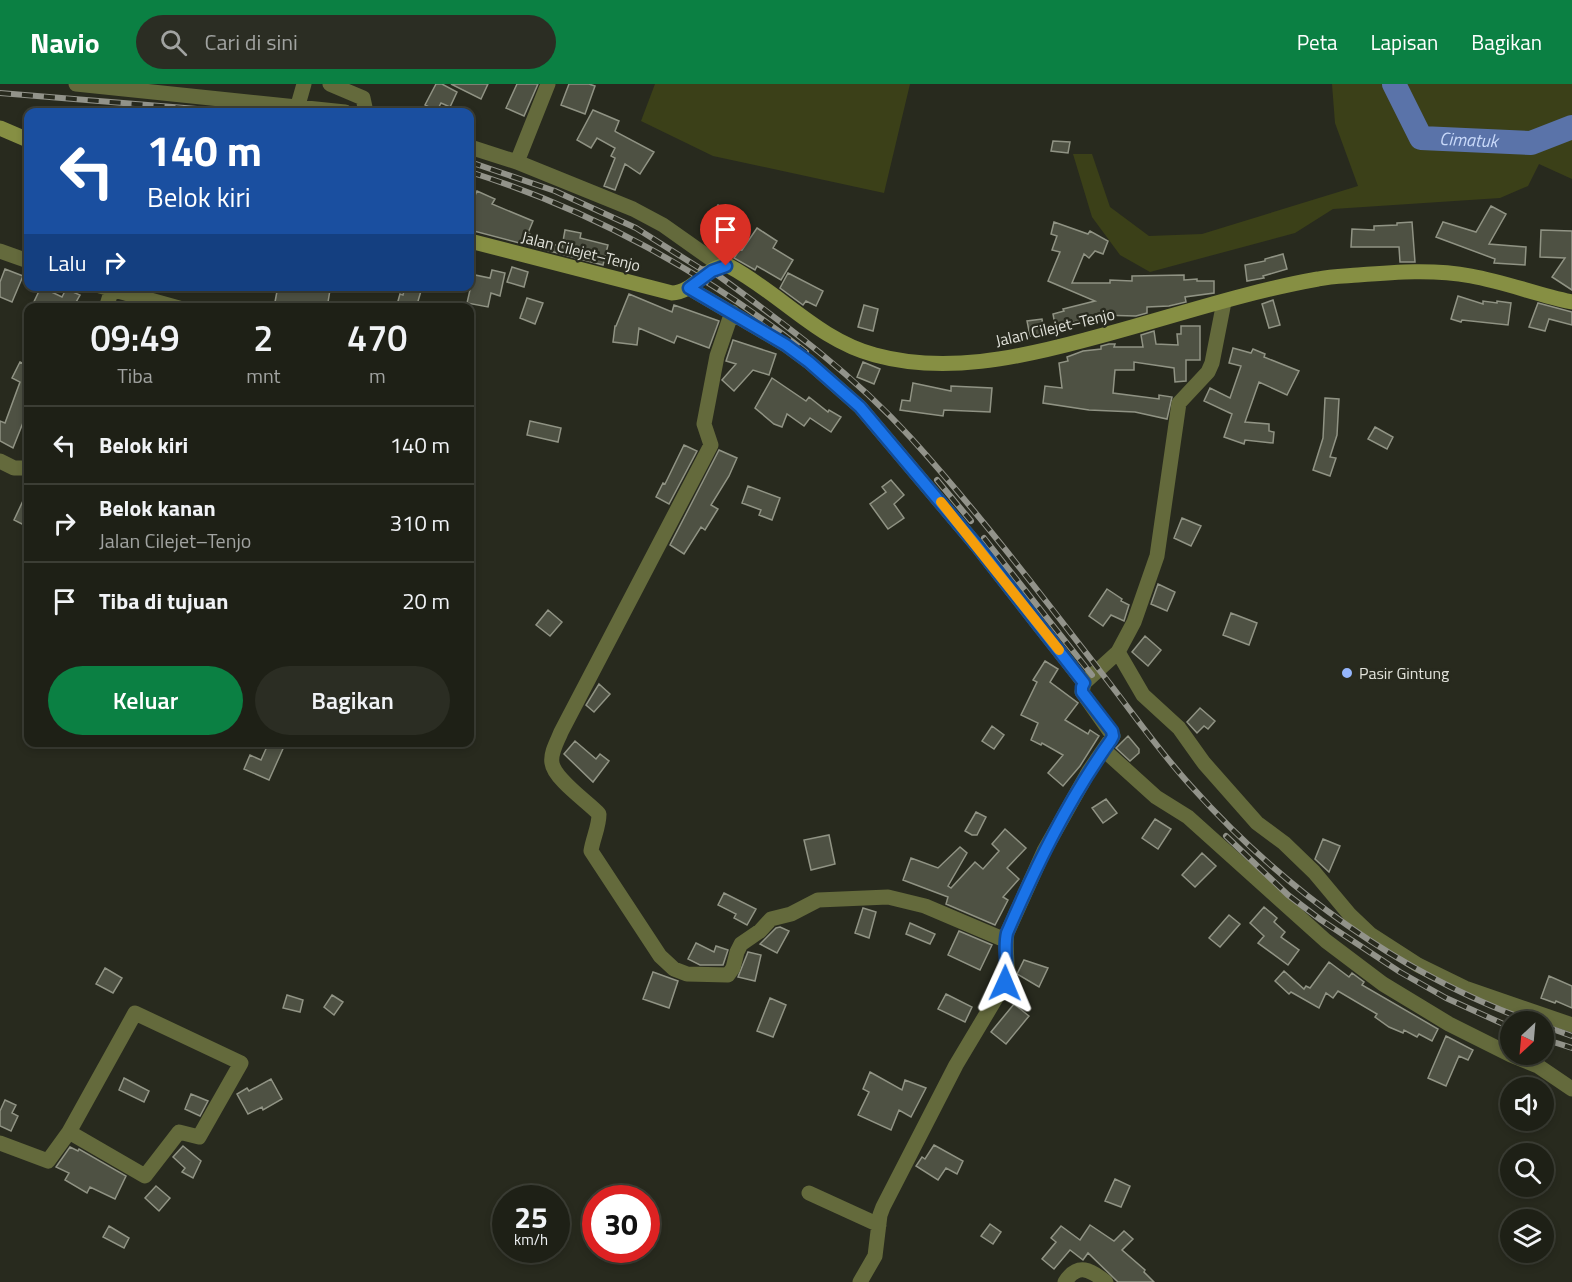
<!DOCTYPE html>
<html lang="id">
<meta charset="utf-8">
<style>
body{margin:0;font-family:"Titillium Web",sans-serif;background:#2b2d23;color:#f1f3f6;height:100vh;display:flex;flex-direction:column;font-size:22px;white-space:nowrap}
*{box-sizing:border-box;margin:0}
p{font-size:20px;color:#a1a3a1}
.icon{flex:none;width:33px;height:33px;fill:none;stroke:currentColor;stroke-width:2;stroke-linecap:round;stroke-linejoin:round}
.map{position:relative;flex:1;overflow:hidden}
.side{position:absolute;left:24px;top:219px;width:450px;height:444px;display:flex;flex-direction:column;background:#1e2016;border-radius:12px;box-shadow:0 3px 9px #0003,0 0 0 2px #3c3e35}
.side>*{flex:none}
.hud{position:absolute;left:24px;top:24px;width:450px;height:183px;border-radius:12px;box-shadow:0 3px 9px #0003,0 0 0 2px #3c3e35;background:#1a4fa0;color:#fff;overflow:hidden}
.needle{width:39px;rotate:206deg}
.controls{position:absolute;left:1500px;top:927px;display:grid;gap:12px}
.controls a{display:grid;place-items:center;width:54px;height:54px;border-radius:50%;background:#1e2016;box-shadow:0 3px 9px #0003,0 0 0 2px #3c3e35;font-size:30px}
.speed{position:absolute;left:492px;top:1101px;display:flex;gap:12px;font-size:30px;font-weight:700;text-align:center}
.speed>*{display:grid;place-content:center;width:78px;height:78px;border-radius:50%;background:#1e2016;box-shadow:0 3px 9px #0003,0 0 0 2px #3c3e35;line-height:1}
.speed small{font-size:15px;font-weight:400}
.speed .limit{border:9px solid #d22;background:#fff;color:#111}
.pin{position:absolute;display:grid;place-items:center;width:51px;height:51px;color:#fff;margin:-62px -26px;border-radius:50% 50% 50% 0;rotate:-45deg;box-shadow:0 0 6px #0007}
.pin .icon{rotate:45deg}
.me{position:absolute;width:66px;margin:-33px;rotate:1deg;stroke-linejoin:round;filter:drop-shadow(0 0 4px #0008)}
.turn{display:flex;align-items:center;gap:21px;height:126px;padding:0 24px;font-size:27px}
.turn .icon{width:78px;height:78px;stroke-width:2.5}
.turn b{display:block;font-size:42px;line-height:51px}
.then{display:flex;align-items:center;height:57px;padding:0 24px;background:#0003;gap:12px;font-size:22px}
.eta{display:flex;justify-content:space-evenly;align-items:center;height:102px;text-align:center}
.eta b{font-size:36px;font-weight:600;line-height:42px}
.primary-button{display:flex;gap:12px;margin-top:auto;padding:12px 24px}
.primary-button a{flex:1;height:69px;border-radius:36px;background:#0b8043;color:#fff;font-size:24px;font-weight:600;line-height:69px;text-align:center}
.primary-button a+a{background:#2b2d23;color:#f1f3f6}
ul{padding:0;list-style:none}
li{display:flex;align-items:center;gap:18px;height:78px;padding:0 24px;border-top:2px solid #3c3e35}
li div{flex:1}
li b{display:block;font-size:22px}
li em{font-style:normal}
header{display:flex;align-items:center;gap:36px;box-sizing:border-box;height:84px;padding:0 30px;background:#0b8043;color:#fff}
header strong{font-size:28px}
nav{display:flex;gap:33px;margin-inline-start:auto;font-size:21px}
.search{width:420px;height:54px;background:#2b2d23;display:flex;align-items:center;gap:15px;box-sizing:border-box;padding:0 21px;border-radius:33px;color:#a1a3a1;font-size:22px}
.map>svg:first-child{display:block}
</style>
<header>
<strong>Navio</strong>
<div class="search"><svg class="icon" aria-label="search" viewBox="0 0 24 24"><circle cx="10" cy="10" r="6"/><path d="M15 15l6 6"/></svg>Cari di sini</div>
<nav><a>Peta</a><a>Lapisan</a><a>Bagikan</a></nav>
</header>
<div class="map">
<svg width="1572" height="1198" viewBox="0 0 1572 1198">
<rect width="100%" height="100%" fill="#282a1e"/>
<!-- green -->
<path fill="#3b4018" d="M655,0H910L884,109L713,72L641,37Z
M1332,0H1572V95L1539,80L1528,102L1500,114L1333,125L1295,149L1150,188L1120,171L1092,133L1073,70H1092L1110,123L1149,152L1202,150L1358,102L1335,39Z"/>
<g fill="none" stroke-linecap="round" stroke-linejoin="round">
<!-- river -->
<path stroke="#5a73a9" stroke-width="24" id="s1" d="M1394,0L1421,54L1531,59L1572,43"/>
</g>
<!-- building -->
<path fill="#4e5143" stroke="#909384" stroke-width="1.5" d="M436,0H442L457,8L450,23L441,19L437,27L425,21Z
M451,0H488L481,15Z
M517,0H538L524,32L506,24Z
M569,0H589L595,2L585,30L561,21Z
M593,26L619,37L615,47L616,48L654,68L640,90L625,80L615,106L604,102L615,74L611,72L615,64L597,54L591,64L577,56Z
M1053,57L1070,58L1068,69L1051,67Z
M477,107L495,115L492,120L533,137L528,149L533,152L532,154L562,163L565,146L581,149L580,154L608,161L603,181L470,146V123Z
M718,121L737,131L729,146L719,141L713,151L703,145Z
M1491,122L1506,130L1489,160L1526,163L1525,181L1494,179L1495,175L1436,153L1443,138L1476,148Z
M1054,138L1088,150L1090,147L1108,157L1103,170L1095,167L1089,174L1084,170L1072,199H1110V196L1132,197V192L1184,191V196L1197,195V197H1214V209L1185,213L1186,218L1169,222L1147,223V229L1136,232L1098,231V233L1078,234L1079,237L1055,241L1053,230L1064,227L1063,225L1095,217L1048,197L1060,168L1052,166L1057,152L1051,150Z
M1412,138L1415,178H1400L1399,163H1351L1352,145L1374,146V142L1397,141V139Z
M757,144L777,157L773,164L793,176L781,196L757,182L755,186L734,174L740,165L742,166Z
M1541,146L1572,147V206L1552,193L1565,174L1540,173Z
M1283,170L1287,185L1263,192L1264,194L1247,197L1245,181L1265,177V175Z
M512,183L528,188L524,203L507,198Z
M5,185L23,192L12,218L0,213V198Z
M492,186L505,189L500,212L491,209L488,223L467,219L470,206V190L490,194Z
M788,189L823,207L816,222L806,217L803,221L780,204Z
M278,202H309L330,206L327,224H310L275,218Z
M405,202L421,207L416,224H396L400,210L403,211Z
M41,203L62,213L66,205L80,211L75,220L83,224H31Z
M629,210L672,228L674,221L719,237L709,264L677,252L674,259L639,244L637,261L613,258L615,242H616Z
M1458,212L1483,220V217L1497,219V217L1511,219L1508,241L1462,236L1461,238L1451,235Z
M527,214L543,219L535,240L520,234Z
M1273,216L1280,241L1269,244L1262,220Z
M1538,219L1572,228V241L1549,235L1545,247L1529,243Z
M864,221L878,225L873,247L858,243Z
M1042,235L1044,249L1030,252L1027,237Z
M1181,242H1200V276H1186V297L1175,298L1174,284L1134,278V286H1115L1113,309L1159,315V311L1172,313L1167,335L1135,328L1089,326L1043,319L1045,302L1062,304L1059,279L1068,277L1067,273L1083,267L1101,265V262L1109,260H1115L1114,263H1143L1141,251L1154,247L1156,260L1178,261L1177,250H1181Z
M733,256L776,270L769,291L753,286L734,307L722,296L736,280L726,277Z
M1233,264L1251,269L1253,265L1265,270L1264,273L1299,287L1287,311L1259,298L1245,338L1269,340V347L1274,348L1273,359L1245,356L1244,360L1224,353L1232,330L1204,317L1210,304L1230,314L1241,282L1229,279Z
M20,278L26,281L28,278V326L13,364L0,357V337L5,339L20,298L12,294Z
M863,278L880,285L874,300L857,293Z
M772,294L806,317L809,313L828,328L829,326L841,333L831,348L810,334L804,342L787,330L782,343L774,340L755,324Z
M913,299L951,307V302L992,304L990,328L944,326L943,332L900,326L902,316L910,317Z
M1325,314L1339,315L1337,351L1330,373L1336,374L1330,392L1313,386L1323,354Z
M530,337L561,344L558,358L527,351Z
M1375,343L1393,353L1387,365L1368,355Z
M684,361L697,367L669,420L656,413L663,399L665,400Z
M719,366L737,374L729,392L711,421L718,425L705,446L701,443L684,470L670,461Z
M891,396L904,411L894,420L904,434L888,445L870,420L886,408L882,403Z
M748,402L780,414L772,436L759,431L761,426L742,419Z
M28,406V443L14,436Z
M1182,434L1201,442L1191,462L1174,454Z
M1158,500L1175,508L1167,527L1151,520Z
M1107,505L1122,515L1121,517L1129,521L1124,537L1111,531L1103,542L1089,532Z
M548,526L562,538L550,552L536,541Z
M1231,529L1257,539L1249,561L1223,551Z
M1145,552L1161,566L1148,582L1132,568Z
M1045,577L1058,585L1050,598L1078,619L1065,636L1088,650L1090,646L1099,652L1080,682L1063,702L1048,689L1063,671L1042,659L1041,661L1031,656L1038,639L1021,631L1037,598L1033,596Z
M599,600L610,610L594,628L586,621Z
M1200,624L1215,637L1208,645L1204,642L1197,649L1187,638Z
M992,642L1004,651L994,665L982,657Z
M1128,652L1139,665V669L1130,677L1116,664Z
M575,657L596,675L600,670L609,677L593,698L564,670Z
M269,658H286L269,696L244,685L250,671L261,676Z
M1106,715L1117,729L1103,739L1092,724Z
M976,728L986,733L977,751H972L965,747Z
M1155,735L1171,745L1158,765L1142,754Z
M1005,745L1026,764L1007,784L1019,795L1003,813L1008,816L995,841L946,820L948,813L903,796L911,774L938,784L960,763L967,769L948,802L951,804L975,778L983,785L999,767L992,760Z
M829,751L835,780L811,786L804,756Z
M1323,755L1340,762L1329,788L1315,775Z
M1202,769L1216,782L1195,803L1182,791Z
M724,809L756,825L747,841L734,834L736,830L718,821Z
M1264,823L1277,834L1274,838L1285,848L1281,853L1299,866L1288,881L1258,859L1264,852L1250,839Z
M863,824L876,828L869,854L855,849Z
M1229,831L1240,840L1220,863L1209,854Z
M910,839L935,850L930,860L906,850Z
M780,843L789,847L777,869L760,860L776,844Z
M959,847L992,861L980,886L948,871Z
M696,859L714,868L716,862L728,866L723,881H700L688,875Z
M748,868L761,871L755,897L738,893Z
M1024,876L1048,884L1039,903L1017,890Z
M1329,878L1349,893L1352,889L1364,898L1362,901L1438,945L1432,957L1419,950L1417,953L1404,946L1403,949L1389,943L1375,933L1377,930L1338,907L1333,914L1326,909L1319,924L1291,908L1289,910L1275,897L1284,887L1304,905L1306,902L1310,904Z
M105,884L122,894L113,909L96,900Z
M653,888L678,897L669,924L643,915Z
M1549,892L1572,902V924L1556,917L1555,919L1541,914Z
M946,910L972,923L965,938L938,925Z
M287,911L303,916L300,928L283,924Z
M332,911L343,918L334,931L324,923Z
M770,914L786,921L773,953L757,947Z
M1014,920L1029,932L1006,960L991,948Z
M1446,952L1473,966L1468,976L1459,972L1446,1002L1428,994Z
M870,988L902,1006L905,996L926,1004L911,1033L899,1026L891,1046L858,1031L869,1008L863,1005Z
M124,994L149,1007L144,1018L119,1006Z
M271,995L282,1015L263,1026L262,1023L248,1030L237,1010L247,1004L249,1007Z
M191,1010L208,1017L200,1032L185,1025Z
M5,1016L16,1021L12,1029L18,1032L11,1047L0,1042V1027Z
M934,1061L963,1077L957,1090L946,1084L938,1096L916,1082L922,1073L925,1075Z
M183,1062L201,1077L193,1094L182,1088L185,1084L173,1073Z
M70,1063L78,1067L79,1065L126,1092L115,1115L90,1103L87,1109L65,1096L69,1089L56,1083Z
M1115,1095L1130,1102L1121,1123L1105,1117Z
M156,1102L170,1114L159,1127L145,1114Z
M990,1140L1001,1148L993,1160L981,1152Z
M1090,1141L1114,1157L1124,1147L1133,1155L1122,1166L1145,1186L1144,1188L1154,1198H1118L1088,1169L1083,1176L1070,1166L1054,1185L1042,1175L1056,1158L1051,1154L1061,1142L1080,1156Z
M109,1142L129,1154L124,1164L103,1153Z"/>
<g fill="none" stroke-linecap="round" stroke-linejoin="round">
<!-- street -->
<path stroke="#646a3c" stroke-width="15" d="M76,0L345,28
M330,0L363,14L366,28
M296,28L304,0
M470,63L517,78L633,125L663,141L721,182
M517,78L548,0
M0,167L28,177
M100,202L179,224
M689,204L786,261L809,278L860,323L978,463L1084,599
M106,224L113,202
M732,228L717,272L704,340L711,361L561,648C558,656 550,669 552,679C554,695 588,718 599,730C599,743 593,754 591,767L660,872L674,885L687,890L728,891L733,884L737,868L741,860L760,847L771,835L791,830L818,816L888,813L925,822L1005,856
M0,377L14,384H28
M1118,568L1143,611L1179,644L1204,679L1257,739L1284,759L1314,788L1350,831L1370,850L1418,881L1465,904L1572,941
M1104,666L1156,713L1188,733L1326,857L1383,900L1449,940L1511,971L1538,982L1572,1005
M0,1059L48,1077L69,1048L145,1092L179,1048L199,1053L241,979L135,929L69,1048
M809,1109L879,1141
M860,1198L875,1172L880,1131L883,1123L956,981L1005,899C1010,882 1004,866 1007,849L1044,767L1089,687L1113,652L1082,608L1084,599L1118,568L1134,538L1157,472L1179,319L1208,288L1212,279L1224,218
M1065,1198C1078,1178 1091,1186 1106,1198"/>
<!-- secondary -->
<path stroke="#868f43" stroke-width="15" d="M0,44L28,56
M470,157L672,209C694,209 708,179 729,182C780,209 818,256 875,271C944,290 1018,274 1085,256C1163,236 1239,209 1318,195C1331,192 1345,192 1358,191C1396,188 1434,185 1471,192C1505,198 1538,211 1572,218"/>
<!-- rail casing -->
<g stroke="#92938a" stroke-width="6">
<path id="rail" d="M0,9L234,28
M87,25L127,28
M470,78L555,107L636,144L701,185L712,187C783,239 851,288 911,354C978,428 1039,508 1100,587C1130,625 1158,666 1191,702C1284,806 1400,890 1532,938
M470,88C591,126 706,189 806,268
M937,396L971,437
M984,454L1092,591
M1226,752L1288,811L1321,836L1400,888L1446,914L1510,943
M1544,942L1572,952
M1544,955L1572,964"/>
</g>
<!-- rail -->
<use href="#rail" stroke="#282a1e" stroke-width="4" stroke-dasharray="11" stroke-linecap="butt"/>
</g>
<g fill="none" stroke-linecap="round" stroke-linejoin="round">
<!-- route casing -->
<g stroke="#114b97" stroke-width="15">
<path id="route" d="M726,182L712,187L689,204L786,261L809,278L860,323L978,463L1084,599L1082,603V608L1112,647L1113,652L1111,656C1068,716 1036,782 1007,849C1003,866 1009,882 1005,899"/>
</g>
<!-- route -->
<use href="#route" stroke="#1a73e8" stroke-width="10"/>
<!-- slow -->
<path stroke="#f59e0b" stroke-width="10" d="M941,418L1059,566"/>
</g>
<!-- markers -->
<circle fill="#95b6fd" stroke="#282a1e" stroke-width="2" cx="1347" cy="589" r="6"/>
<g text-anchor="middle" stroke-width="5" stroke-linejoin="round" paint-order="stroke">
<!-- street labels -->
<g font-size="16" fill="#e1e2da" stroke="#282a1e">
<text transform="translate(581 167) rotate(14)" y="6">Jalan Cilejet–Tenjo</text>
<text transform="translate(1055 243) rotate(-13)" y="6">Jalan Cilejet–Tenjo</text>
</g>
<!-- poi labels -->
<g font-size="16" fill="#e1e2da" stroke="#282a1e" text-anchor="start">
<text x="1359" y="595">Pasir Gintung</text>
</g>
<!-- water labels -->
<g font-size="18" font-style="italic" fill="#c9d9f9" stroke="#282a1e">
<text dy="6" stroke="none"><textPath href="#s1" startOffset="108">Cimatuk</textPath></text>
</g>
</g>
</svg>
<div class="controls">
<a><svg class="needle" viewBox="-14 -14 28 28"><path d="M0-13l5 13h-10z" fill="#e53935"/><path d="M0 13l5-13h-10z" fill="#a1a3a1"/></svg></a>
<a><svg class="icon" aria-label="sound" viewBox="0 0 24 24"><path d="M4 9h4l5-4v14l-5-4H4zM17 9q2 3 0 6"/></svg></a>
<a><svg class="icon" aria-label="search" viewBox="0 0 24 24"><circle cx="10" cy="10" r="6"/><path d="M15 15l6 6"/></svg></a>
<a><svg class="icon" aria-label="layers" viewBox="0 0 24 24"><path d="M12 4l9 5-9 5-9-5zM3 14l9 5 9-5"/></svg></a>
</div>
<div class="speed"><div>25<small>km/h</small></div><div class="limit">30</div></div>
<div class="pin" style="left:726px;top:182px;background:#d93025"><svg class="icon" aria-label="arrive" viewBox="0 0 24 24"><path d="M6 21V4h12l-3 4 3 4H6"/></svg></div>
<svg class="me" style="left:1005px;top:899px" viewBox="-20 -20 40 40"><path d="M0-17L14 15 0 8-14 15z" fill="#1a73e8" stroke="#fff" stroke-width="4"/></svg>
<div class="hud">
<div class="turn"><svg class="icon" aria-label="left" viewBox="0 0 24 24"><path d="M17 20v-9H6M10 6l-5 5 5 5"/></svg><div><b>140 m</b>Belok kiri</div></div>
<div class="then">Lalu<svg class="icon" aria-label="right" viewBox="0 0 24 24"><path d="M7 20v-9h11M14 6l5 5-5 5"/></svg></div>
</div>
<section class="side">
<div class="eta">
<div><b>09:49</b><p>Tiba</p></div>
<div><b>2</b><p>mnt</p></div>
<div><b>470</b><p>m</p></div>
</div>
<ul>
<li><svg class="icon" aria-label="left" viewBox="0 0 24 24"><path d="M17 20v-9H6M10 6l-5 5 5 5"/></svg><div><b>Belok kiri</b></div><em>140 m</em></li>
<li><svg class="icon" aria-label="right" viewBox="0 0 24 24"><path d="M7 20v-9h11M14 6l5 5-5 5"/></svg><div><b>Belok kanan</b><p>Jalan Cilejet–Tenjo</p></div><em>310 m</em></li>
<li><svg class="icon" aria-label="arrive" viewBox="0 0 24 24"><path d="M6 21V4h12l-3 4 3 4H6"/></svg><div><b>Tiba di tujuan</b></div><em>20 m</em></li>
</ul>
<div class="primary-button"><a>Keluar</a><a>Bagikan</a></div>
</section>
</div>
